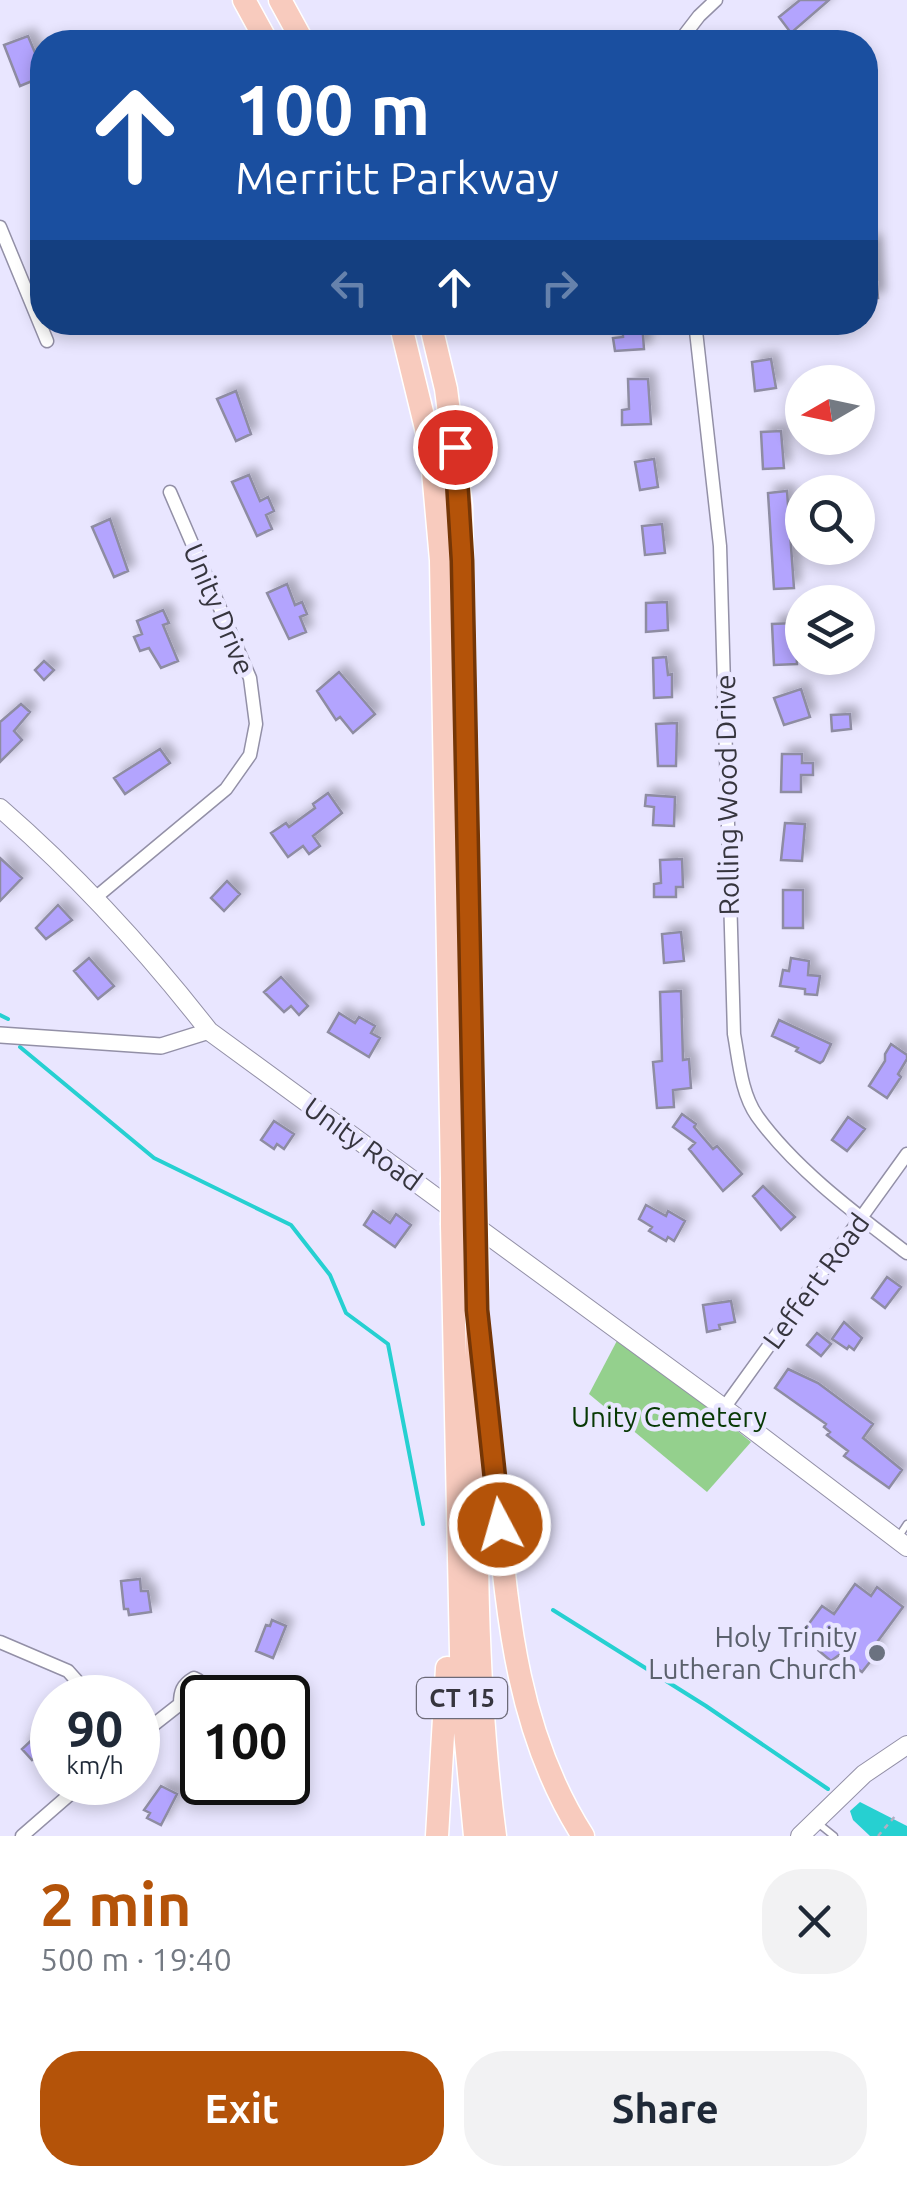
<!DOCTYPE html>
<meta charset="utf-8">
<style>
body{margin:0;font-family:Ubuntu,sans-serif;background:#f2f2f3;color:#1f2937;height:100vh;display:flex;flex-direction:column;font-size:38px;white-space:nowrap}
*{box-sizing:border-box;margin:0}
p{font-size:32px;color:#747a83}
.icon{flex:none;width:55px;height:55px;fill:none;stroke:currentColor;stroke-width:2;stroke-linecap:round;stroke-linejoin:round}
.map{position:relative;height:1836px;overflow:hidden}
.sheet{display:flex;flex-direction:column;background:#fff;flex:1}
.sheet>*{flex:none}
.top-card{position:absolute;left:30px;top:30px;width:848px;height:305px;border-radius:40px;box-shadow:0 5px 15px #0003;background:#1a4fa0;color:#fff;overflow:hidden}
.needle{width:65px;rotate:261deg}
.fabs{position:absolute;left:785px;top:365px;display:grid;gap:20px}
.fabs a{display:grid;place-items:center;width:90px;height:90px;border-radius:50%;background:#fff;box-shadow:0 5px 15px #0003;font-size:50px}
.speed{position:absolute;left:30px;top:1675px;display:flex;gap:20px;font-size:50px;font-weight:700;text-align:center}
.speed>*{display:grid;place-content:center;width:130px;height:130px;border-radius:50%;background:#fff;box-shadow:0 5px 15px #0003;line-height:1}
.speed small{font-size:25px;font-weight:400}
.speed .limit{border:5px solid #111;border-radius:15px;background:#fff;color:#111}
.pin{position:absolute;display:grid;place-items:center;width:85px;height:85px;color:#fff;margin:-42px;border:5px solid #fff;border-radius:50%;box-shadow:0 2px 10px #0007}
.me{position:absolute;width:110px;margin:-55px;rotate:354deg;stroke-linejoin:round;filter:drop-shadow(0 0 8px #0008)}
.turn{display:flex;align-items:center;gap:35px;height:210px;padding:0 40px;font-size:45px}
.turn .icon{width:130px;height:130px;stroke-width:2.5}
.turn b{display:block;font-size:70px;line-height:85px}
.lanes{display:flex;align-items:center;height:95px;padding:0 40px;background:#0003;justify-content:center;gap:50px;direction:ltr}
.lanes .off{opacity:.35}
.round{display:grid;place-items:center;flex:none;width:105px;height:105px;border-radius:40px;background:#f2f2f3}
.head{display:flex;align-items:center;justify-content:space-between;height:170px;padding:0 40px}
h1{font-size:60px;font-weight:700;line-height:75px;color:#b45309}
.action{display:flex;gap:20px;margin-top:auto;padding:20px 40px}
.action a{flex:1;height:115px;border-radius:40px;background:#b45309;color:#fff;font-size:40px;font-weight:700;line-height:115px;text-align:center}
.action a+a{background:#f2f2f3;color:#1f2937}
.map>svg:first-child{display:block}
</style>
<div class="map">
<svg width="907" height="1836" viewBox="0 0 907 1836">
<defs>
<filter id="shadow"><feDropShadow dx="7" dy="-7" stdDeviation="5" flood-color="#0004"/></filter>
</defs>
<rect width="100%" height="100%" fill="#e9e6ff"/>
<!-- green -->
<path fill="#94d08d" d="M620,1335L751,1442L707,1492L589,1394Z"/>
<!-- water -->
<path fill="#26d0d1" d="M860,1802L907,1826V1836H870L853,1820L850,1811Z"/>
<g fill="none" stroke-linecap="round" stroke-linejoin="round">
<!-- stream -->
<path stroke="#26d0d1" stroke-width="4" d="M0,1015L8,1019
M20,1047L154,1158L291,1225L330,1275L346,1313L388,1344L423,1524
M553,1610L706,1706L828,1789"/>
</g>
<!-- building -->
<path fill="#b3a4fe" stroke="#8e8ca2" stroke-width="2.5" filter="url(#shadow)" d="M800,0H829L791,33L779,17Z
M28,36L41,67L33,70L37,79L20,86L4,45Z
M874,243L878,298H865V244Z
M622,322H642L644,349L615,351L613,338L623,337Z
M771,359L776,388L755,391L752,362Z
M628,379H648L651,424L622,425V410L629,409Z
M236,391L251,434L236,441L217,399Z
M781,431L784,468L763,469L761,432Z
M654,459L658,487L640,490L635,462Z
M249,475L260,501L268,497L274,511L266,515L272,529L257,536L232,482Z
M787,491L794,588L774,589L768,493Z
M110,519L128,571L114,577L92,527Z
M662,524L665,553L645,555L642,526Z
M287,584L295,605L302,602L307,614L300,617L306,632L289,639L267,593Z
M667,602L668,630L646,632V603Z
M163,610L169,623L163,625L178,661L161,668L149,648L140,651L134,637L142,634L137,621Z
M795,623L797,664L774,665L772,624Z
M666,657L668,675L672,674V697L654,698L653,658Z
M44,661L54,670L44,680L35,670Z
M339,672L375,714L353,733L340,717L336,720L317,691Z
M801,689L810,717L784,725L774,698Z
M21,704L30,712L14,731L22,740L0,762V722Z
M850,714L851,729L832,731L831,715Z
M677,723L676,766H658L656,724Z
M160,749L170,763L125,794L114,778Z
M782,754H802V763H813V775H801V792H781Z
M328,793L342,813L313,836L320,846L309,854L303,846L288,857L271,833L286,823L289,827L315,808L313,804Z
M646,795L675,797L674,826L653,825L654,807L645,806Z
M785,823L805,824L802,861L781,860Z
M0,858L22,878L0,901Z
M682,859L683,887H676V897H654V884L661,883L660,860Z
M227,881L240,894L224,911L211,898Z
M783,890H803V928H783Z
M58,905L72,920L46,939L36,928Z
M681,932L684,961L664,963L662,934Z
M89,958L114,986L98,999L74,971Z
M791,958L809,961L808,975L820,976L817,995L805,994V989L780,986L783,970L789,971Z
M281,977L308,1006L299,1015L291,1006L284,1012L264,992Z
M681,991L683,1060L689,1059L691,1088L673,1090L674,1107L657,1108L653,1062L662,1061L660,992Z
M339,1013L355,1023L359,1017L375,1026L371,1033L380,1038L369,1057L328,1032Z
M779,1020L831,1044L823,1061L820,1063L796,1051L798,1048L772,1036Z
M891,1044L907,1055V1059L898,1074L901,1077L887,1098L869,1086L885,1061V1054Z
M682,1114L696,1124L694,1127L713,1149L717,1146L742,1174L723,1191L689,1149L695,1143L673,1127Z
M848,1117L865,1129L847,1151L832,1140Z
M274,1121L294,1134L284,1149L277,1144L274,1149L261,1140Z
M763,1186L795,1217L781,1230L753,1196Z
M646,1205L666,1216L668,1211L685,1221L674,1241L668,1237L666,1241L649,1231L652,1227L639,1219Z
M373,1211L390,1223L396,1214L411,1225L395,1247L364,1225Z
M887,1277L901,1287L885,1308L872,1298Z
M731,1301L735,1322L719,1325L720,1329L707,1332L703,1305Z
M844,1322L862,1338L854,1350L849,1346L847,1349L832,1339Z
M817,1333L831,1344L821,1356L807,1345Z
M788,1369L818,1383L873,1424L863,1438L902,1470L889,1488L844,1456L848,1451L827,1435L830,1432L824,1427L826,1424L775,1388Z
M140,1579L141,1591H148L151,1612L129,1615L128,1609H124L121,1581Z
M855,1584L871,1596L877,1587L903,1607L872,1649L877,1653L862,1672L839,1655L831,1661L818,1650L822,1645L814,1639L816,1637L805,1629L822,1606L834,1614Z
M272,1620L286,1626L273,1658L256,1651L266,1625L270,1626Z
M52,1721V1745L32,1760L22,1749Z
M161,1786L177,1794L161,1825L147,1818L150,1813L144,1810Z"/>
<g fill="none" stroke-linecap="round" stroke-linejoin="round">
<!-- service casing -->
<g stroke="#9390a7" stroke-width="9">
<path id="service" d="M897,1539L907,1524
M819,1824L834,1836"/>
</g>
<!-- minor casing -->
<g stroke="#9390a7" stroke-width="15">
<path id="minor" d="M679,42L699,16L716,0
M0,227L47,341
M695,322L720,546L734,1034C739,1061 741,1093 757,1116C795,1169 856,1214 907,1253
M95,898L226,789L250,755L256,724L250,678L170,492
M724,1408L907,1154
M0,1642L68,1671L92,1698
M138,1737L180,1704L195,1705L200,1692L198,1680L194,1678C182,1685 180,1692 180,1704
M22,1836L84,1782"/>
</g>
<!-- tertiary casing -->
<g stroke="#9390a7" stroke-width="18">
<path id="tertiary" d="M0,1035L161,1046L209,1031"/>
</g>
<!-- secondary casing -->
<g stroke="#9390a7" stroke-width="20">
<path id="secondary" d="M0,808C77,875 146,950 209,1031L724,1408L907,1547
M800,1836L864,1774L907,1745"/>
</g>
<!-- motorway casing -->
<g stroke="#fff" stroke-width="25">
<path id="motorway" d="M244,0L267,42
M280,0L303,42
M400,322L431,449L441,560L452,1178
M430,322L446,389L461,506L475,1189
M452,1225L462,1700L475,1836
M477,1243C478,1440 469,1641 495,1836
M491,1440C506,1578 506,1715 583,1836
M437,1836L447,1668"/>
</g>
<!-- path -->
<path stroke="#b2afc3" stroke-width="2.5" stroke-dasharray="5 5" stroke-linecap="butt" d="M878,1836L896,1815"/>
<!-- service -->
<use href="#service" stroke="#fff" stroke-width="6"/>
<!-- minor -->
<use href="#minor" stroke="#fff" stroke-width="12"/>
<!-- tertiary -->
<use href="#tertiary" stroke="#fff" stroke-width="15"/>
<!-- secondary -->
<use href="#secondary" stroke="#fff" stroke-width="18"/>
<!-- motorway -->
<use href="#motorway" stroke="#f8cbbe" stroke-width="22"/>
<!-- motorway-bridge casing -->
<g stroke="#fff" stroke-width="25" stroke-linecap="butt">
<path id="motorway-bridge" d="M452,1178V1225
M475,1189L477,1243"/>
</g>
<!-- motorway-bridge -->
<use href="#motorway-bridge" stroke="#f8cbbe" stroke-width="22"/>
</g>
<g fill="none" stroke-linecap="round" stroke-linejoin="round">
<!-- route casing -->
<g stroke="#753606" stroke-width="25">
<path id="route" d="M455,447L462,561L477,1310L500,1525"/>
</g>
<!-- route -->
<use href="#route" stroke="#b45309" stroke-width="18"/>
</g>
<!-- markers -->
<circle fill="#6b7280" stroke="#e9e6ff" stroke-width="4" cx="877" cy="1653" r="10"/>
<g text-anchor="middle" stroke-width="9" stroke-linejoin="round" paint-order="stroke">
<!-- shield labels -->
<rect fill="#e9e6ff" stroke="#6c6a78" stroke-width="2.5" x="417" y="1678" width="90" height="40" rx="8"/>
<g font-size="25" font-weight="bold" fill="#36353e">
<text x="462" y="1707">CT 15</text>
</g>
<!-- street labels -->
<g font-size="28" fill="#36353e" stroke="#e9e6ff">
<text transform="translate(219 609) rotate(67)" y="10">Unity Drive</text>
<text transform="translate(727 795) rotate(-91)" y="10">Rolling Wood Drive</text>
<text transform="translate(363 1144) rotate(36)" y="10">Unity Road</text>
<text transform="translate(816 1281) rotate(-54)" y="10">Leffert Road</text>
</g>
<!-- park labels -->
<g font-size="28" fill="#083905" stroke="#e9e6ff">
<text x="669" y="1427">Unity Cemetery</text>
</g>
<!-- worship labels -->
<g font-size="28" fill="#5b616d" stroke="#e9e6ff" text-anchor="end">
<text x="857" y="1647">Holy Trinity<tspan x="857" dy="32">Lutheran Church</tspan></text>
</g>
</g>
</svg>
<div class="fabs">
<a><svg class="needle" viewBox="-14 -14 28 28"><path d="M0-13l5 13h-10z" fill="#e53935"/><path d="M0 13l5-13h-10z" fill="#747a83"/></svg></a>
<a><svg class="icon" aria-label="search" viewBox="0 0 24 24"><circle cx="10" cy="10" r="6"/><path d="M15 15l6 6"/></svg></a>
<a><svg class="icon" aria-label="layers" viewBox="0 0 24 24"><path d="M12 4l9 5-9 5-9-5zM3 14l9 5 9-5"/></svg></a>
</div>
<div class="speed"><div>90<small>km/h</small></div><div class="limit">100</div></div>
<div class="pin" style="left:455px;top:447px;background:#d93025"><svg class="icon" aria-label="arrive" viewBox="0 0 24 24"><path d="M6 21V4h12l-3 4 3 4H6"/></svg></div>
<svg class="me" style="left:500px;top:1525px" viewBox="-20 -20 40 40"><circle r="17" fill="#b45309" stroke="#fff" stroke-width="3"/><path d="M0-11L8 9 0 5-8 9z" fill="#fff"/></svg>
<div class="top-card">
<div class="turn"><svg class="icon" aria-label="ahead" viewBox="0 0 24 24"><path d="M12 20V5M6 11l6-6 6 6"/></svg><div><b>100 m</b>Merritt Parkway</div></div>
<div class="lanes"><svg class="icon off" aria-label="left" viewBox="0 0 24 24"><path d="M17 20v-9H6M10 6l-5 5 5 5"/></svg><svg class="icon" aria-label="ahead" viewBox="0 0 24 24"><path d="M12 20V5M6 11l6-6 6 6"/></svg><svg class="icon off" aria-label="right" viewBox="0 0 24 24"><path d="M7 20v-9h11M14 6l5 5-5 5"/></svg></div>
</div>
</div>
<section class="sheet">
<div class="head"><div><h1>2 min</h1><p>500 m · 19:40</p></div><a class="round"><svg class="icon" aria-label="close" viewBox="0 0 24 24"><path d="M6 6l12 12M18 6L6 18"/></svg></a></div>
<div class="action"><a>Exit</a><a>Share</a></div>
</section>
